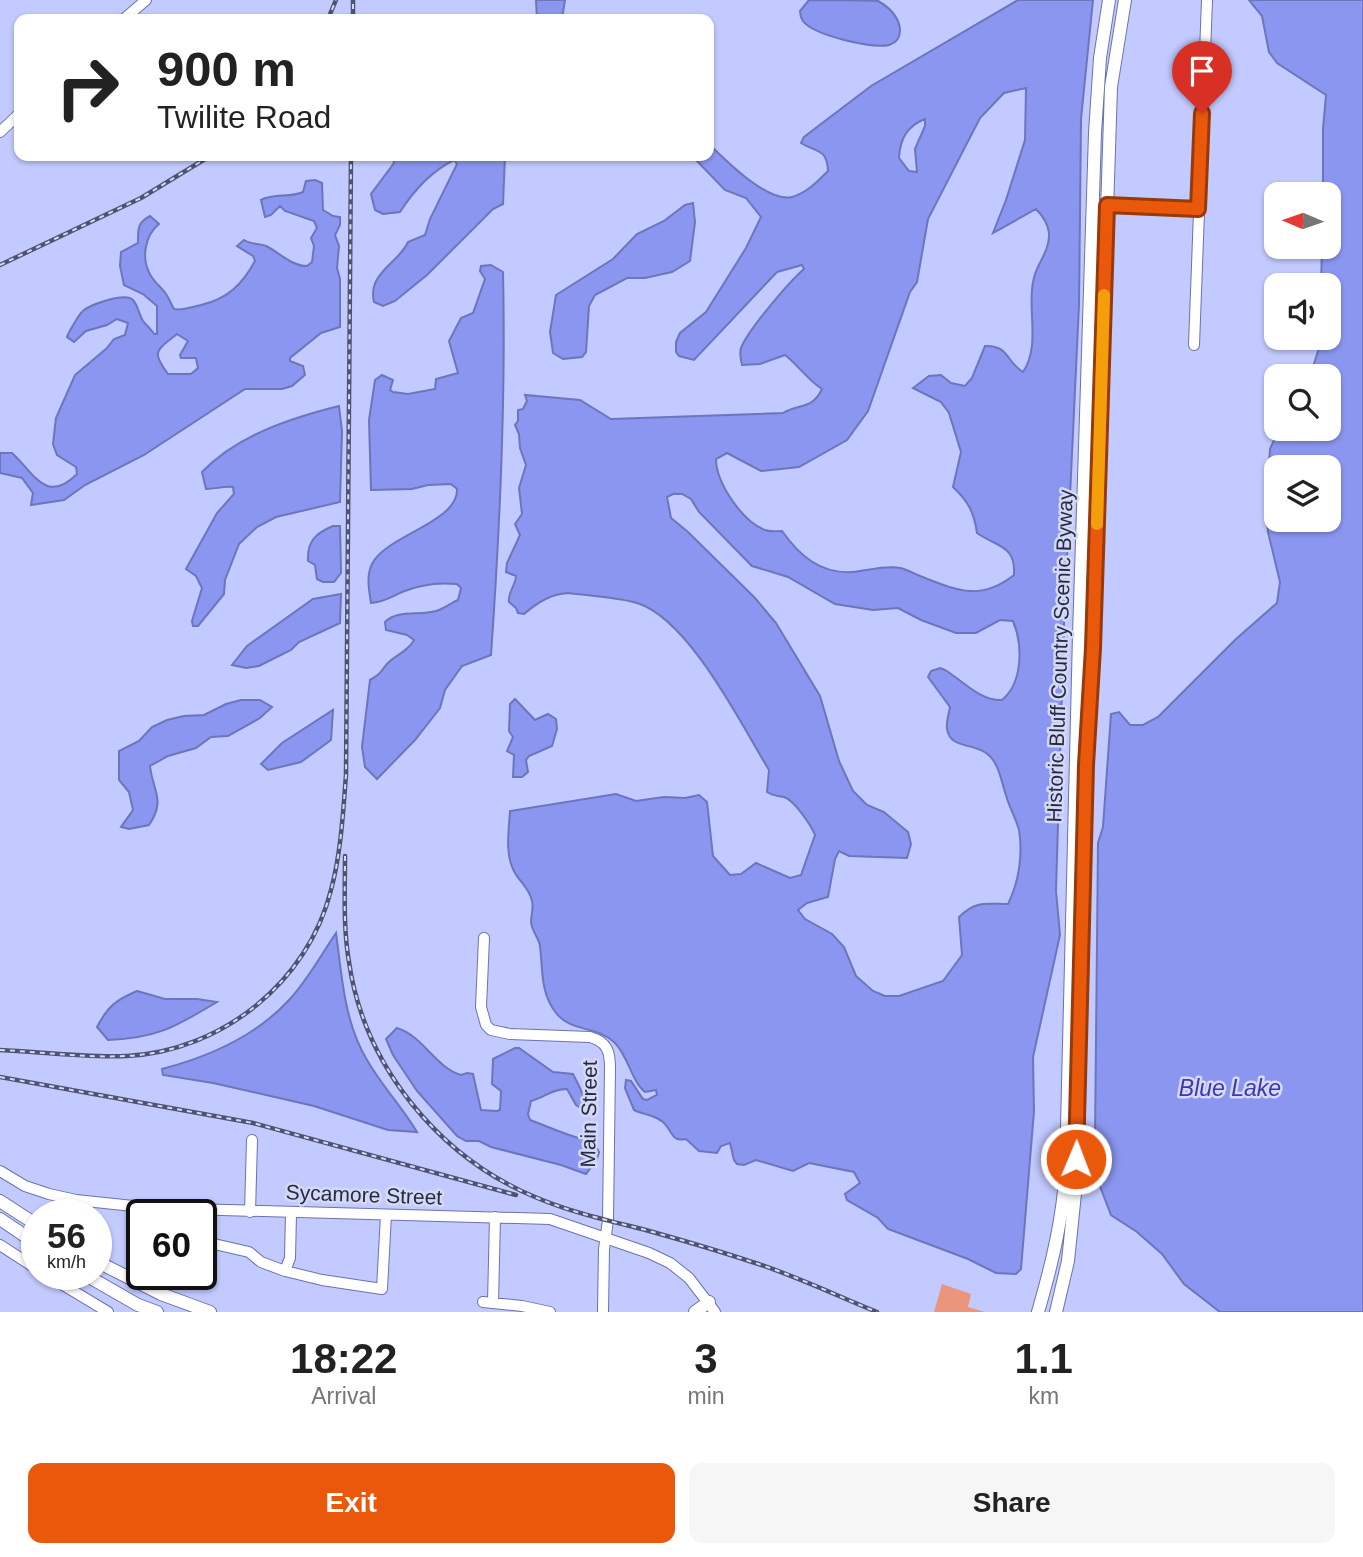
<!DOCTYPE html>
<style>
body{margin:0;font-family:Arial,sans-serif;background:#f6f6f6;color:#222;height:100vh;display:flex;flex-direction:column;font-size:26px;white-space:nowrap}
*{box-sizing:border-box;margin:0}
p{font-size:23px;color:#767676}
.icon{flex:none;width:38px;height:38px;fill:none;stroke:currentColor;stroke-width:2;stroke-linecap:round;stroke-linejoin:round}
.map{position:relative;height:1312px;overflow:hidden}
.panel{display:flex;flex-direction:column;background:#fff;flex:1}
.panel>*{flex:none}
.guide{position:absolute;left:14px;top:14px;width:700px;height:147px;border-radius:14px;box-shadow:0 2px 5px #0004;background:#fff;color:#222;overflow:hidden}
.needle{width:46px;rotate:272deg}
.tools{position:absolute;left:1264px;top:182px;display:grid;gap:14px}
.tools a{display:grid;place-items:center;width:77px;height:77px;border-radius:14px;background:#fff;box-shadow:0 2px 5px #0004;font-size:35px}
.speed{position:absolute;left:21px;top:1199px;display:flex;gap:14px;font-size:35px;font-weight:700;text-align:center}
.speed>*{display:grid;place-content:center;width:91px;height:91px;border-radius:50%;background:#fff;box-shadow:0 2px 5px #0004;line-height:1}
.speed small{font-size:18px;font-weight:400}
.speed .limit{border:4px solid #111;border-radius:10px;background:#fff;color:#111}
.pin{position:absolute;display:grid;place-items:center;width:60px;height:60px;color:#fff;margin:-72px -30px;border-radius:50% 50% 50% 0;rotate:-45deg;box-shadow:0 0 7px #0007}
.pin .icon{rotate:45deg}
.me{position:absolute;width:77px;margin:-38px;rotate:1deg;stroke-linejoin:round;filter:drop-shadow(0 0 5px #0008)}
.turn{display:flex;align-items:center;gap:24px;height:147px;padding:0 28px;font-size:32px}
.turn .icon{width:91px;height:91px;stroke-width:2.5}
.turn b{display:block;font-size:49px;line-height:60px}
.eta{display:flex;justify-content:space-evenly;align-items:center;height:119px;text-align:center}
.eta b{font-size:42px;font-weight:700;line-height:49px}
.primary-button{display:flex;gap:14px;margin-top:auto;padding:14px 28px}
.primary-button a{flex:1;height:80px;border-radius:14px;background:#ea580c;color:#fff;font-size:28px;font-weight:700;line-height:80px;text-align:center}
.primary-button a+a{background:#f6f6f6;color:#222}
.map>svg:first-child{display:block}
</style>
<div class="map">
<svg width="1363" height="1312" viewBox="0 0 1363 1312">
<rect width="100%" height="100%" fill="#c2caff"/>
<!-- green -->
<path fill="#eb967c" d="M942,1284L971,1294L968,1307L985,1312H934Z"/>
<!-- water -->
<path fill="#8b96f0" stroke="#6d75bc" stroke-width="2" fill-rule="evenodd" d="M536,0H565L562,19H537Z
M809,0C821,0 870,0 878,1C889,7 899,17 900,29C900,38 897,42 889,45C872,49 813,35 803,21C801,18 800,14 800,11Z
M1018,0H1093L1081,119L1079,305L1064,623L1056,891L1060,935L1033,1057L1034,1111L1021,1269L1016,1274L996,1273L968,1259L888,1229L878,1218L847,1200L845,1194L860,1183L854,1172L809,1163L793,1171L756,1160L744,1165L737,1164L734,1160L730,1143L721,1146L717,1153L699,1151L686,1139C672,1142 673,1133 665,1124C657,1115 644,1115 634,1110L625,1088L626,1080L631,1081L643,1099L647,1100L657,1095L656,1090L645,1092C632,1082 628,1056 615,1043C597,1025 572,1033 556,1013C540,992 543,970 540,946C539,938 532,932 531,922C531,914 534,908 532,901C529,887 518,881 513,869C505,852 509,829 510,811L616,794L636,801L664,797L685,798L699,795L707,802L713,856L730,875L741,874L756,863L790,878L801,875L815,835C811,825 794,800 784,797C777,795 774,797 767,792L769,770C741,724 689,619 637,603C616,597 591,596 568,593C550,594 537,603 524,614L518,613L516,608L509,602C508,591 515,587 516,576L506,572L507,563L520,535L515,524L522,514L519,488L526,465L520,448L519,434L515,425L518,421V410L523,409L527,401L525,395L580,400L611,419L783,413C800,403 812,410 822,389C808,380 798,365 785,355L760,364L742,365C741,359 739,354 741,348C748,330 789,282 804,269L802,265L777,272L694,360L679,356L676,352V342L680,333L706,312L746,248L761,217L746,198L725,190L692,156H709V144C725,160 768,203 792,197C807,193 818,181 828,171C827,148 817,153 801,143L804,137L871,86ZM1026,88L1025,140L1006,200L993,233L1036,209C1042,215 1048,224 1049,233C1050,249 1040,260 1035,274C1025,305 1042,344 1023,372C1006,362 1009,345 985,346L972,378L965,386L951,383L941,375L929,376L913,388L941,402L949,413L961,452L953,487C968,501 974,512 977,533C997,547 1016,545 1014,575C980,602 956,590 920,576C913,573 906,569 900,568C884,565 867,571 852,572C820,574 799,555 782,531C776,531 770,532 765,530C743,522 716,483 716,459L727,453L761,471L799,467L847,440L868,411L910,292L917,282L928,219L980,118L1004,93ZM925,119V126L915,149L917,172L909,171L899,158C900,139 907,126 925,119ZM673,494H682L691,499L699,512L752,566L788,577L835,604L873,610L898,608L921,620L956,633H976L1000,620L1013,621C1023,645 1023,683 1002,700C980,701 963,681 945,670L940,668L931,671L928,677L950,707C949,713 946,723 947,729C951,752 979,740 993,760C1000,769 1002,784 1006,795C1009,807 1016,818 1019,830C1023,854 1019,882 1008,904C986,904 976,900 959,917L962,955L943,981L899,996H885L873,991L856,976L844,947L832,934L805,919L798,910L807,903L828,897L835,859L839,851L849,856L907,858L911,844L908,832L884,812L867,805L853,791L839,761L820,696L776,623L755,598L688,532L671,518L667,497Z
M1249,0H1363V1312H1220L1184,1284L1162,1254L1137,1232L1111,1215L1098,1181L1095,1139L1098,843L1103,827L1111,714L1119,712L1130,725H1143L1158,717L1236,639L1277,603L1280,582L1268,532L1266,508L1270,449L1279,429H1328V376H1310L1320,345V338H1328V285H1321L1322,247H1328V194H1323V129L1326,95L1277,63L1269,52L1262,16ZM1276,467H1328V520H1276Z
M393,156H505L503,204L493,209L427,275L395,301L383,306L374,302C367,273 399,263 408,242L425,235L430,219L457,164L454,160C430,172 414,190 400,212L383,214L375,210L371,194L394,163Z
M315,180L322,183L323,210L333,216L340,217V225L335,235L339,246L337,268L340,279V327L321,333L290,358V361L303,366L305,375L292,386L282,389H245L144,455L85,485L64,500L31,505L33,493L22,478L0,473V453H12C34,473 46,505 77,474L76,467L57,455L53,444L56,418L75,375L107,348L114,339L125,335L128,323L117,319L107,325L86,331L74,342L67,337C68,333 79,315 81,313C87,305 125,292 133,300C138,305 139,315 143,321C146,325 151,329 154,334H157V306L143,294L124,285L120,266L121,252L138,243C138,229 137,223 150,216L159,224C144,236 141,260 151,276C155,283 162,288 166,294C169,298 171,304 174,309C185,311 190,307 201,305C227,299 242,285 255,261L253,256L237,246L244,240C252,245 259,243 266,246C279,252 291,266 307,266L312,262L314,246L311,238L317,228L314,221L285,211L280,206L271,215L265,217L261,200C274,193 290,198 303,192L306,181ZM177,334L188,341L180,355L181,358H196L198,368L191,374H168C151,351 156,351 177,334Z
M693,203L695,222L690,261L672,272L645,278H627L595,295L589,306L586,352L582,357L563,359L553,353L550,332L556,295L613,259L637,234L664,221L685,205Z
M491,265L503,272C506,400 500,527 491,655L462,666L445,690L440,708L415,740L377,779L365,767L362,747L370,680C381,674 380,672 387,664C396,654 408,652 414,640L407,635L386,630L385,622C398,609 419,616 436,611C443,609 451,603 458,600L461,588L457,584C437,582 421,584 402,592C391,597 384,602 371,603C369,590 366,576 372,564C385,536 459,522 457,489L451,484L428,485L412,489L371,490L369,420L375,380L382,375L393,380L390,390L393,392L408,394L435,389L436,379L458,373L449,341L461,318L473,313L485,279L480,271L481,266Z
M339,406L342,431L340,502L276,517L257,527L239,544L225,580L224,594L198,626H193L192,621L202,588L196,576L186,569L217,513L234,494L233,487C223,486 216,489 206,489L202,472C238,435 291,418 339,406Z
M333,526H340L341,573L334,582H323L317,579L315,565L308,561C307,541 316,533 333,526Z
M341,594L340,623L299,642L291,650L259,666L246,668L232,665L247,646L313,599Z
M515,699L535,720L548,714L556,719L557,729L552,746L529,756L526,760L528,772L522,777H513L514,755L507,751L513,737L509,731L510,704Z
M241,700H260L272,707L260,718L228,736L211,737L196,748L168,756L150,766C153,792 166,800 149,825L129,829L121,827L133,810L129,792L119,780V751L139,741L152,727L167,720L184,716L204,715L226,704Z
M333,710L331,740L301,762L268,770L261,764L282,743Z
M336,933C342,976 344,1022 367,1060C382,1086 402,1107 417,1132L388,1130L314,1106L213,1083L163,1075L162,1069C208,1057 256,1036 289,1000C307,981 321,955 336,933Z
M137,991L165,999H197L217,1002C175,1027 158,1038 108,1040L97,1027C108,1006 116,1000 137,991Z
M397,1028C423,1036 435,1067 461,1075L467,1073L473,1074L481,1110L497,1111L500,1110L501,1091L492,1084L493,1059L515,1048H519L553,1072L573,1074C577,1082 586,1098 586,1106L581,1108L576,1105L567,1089C552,1089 545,1097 531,1101L528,1114L530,1120C544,1125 582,1142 593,1141L599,1152L597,1159L586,1174L561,1165L491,1147L479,1141H466L457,1136L417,1091L393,1055L386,1039Z"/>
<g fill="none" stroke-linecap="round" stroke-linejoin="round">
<!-- minor casing -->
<g stroke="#6b72ae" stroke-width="12">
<path id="minor" d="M124,19L146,0
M0,132L19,114
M1093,205L1198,209
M1194,345L1207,0
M484,938L481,1007L486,1025L491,1030L510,1034L590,1037C607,1042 610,1051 610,1068L608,1220L604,1249L603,1312
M0,1171L25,1186L49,1194L76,1200L152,1208L550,1219L649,1253L670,1263L689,1278L715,1312
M250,1212L252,1140
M201,1241L249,1252L261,1262L285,1271L322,1280L382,1289L386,1215
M0,1245L37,1269
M285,1271L290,1258L291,1213
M45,1274L108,1312
M483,1302L522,1306L550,1312
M493,1303L495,1217"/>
</g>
<!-- major casing -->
<g stroke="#6b72ae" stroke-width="14">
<path id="major" d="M0,1201L37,1225
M0,1219L37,1244
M96,1261L161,1294L210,1312
M84,1274L138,1305L157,1312
M695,1312L709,1302
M1038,1312C1052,1264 1063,1218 1066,1168L1079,635L1095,133L1100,58L1109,0
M1056,1312L1068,1261L1076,1184L1086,765L1093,647L1111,87L1125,0"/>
</g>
<!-- minor -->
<use href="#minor" stroke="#fff" stroke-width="10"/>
<!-- major -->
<use href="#major" stroke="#fff" stroke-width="12"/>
<!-- rail casing -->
<g stroke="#4e5273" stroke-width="4.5">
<path id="rail" d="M328,19L336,0
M353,19V0
M0,265L141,198L210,156
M345,856C345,892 343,927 349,962C364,1066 439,1157 535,1197C570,1212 606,1220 642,1229C678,1239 713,1249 749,1261C792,1274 835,1295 877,1312
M0,1050C42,1052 85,1058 127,1056C222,1051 308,982 331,890C341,853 343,813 346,775L351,156
M0,1077L253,1123L516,1195"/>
</g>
<!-- rail -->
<use href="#rail" stroke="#d4d9f4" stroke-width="2" stroke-dasharray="5" stroke-linecap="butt"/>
</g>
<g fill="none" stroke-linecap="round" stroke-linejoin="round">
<!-- route casing -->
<g stroke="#983908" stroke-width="18">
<path id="route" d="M1076,1159L1086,765L1093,648L1107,205L1198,209L1202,113"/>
</g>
<!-- route -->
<use href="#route" stroke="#ea580c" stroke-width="12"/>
<!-- slow -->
<path stroke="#f59e0b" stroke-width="12" d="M1097,524L1104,295"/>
</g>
<g text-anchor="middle" stroke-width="5" stroke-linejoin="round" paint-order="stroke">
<!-- street labels -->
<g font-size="21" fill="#262943" stroke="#d4d9f4">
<text transform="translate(1060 656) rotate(-88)" y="7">Historic Bluff Country Scenic Byway</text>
<text transform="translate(589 1114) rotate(-89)" y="7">Main Street</text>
<text transform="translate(364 1195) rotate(2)" y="7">Sycamore Street</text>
</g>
<!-- water labels -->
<g font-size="23" font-style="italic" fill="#3e35b6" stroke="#d4d9f4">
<text x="1230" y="1096">Blue Lake</text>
</g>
</g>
</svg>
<div class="tools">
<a><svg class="needle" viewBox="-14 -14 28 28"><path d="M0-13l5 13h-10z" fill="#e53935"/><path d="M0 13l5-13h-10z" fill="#767676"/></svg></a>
<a><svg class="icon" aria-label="sound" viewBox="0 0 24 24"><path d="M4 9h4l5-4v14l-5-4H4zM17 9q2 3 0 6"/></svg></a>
<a><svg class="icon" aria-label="search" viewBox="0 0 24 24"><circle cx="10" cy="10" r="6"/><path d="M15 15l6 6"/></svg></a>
<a><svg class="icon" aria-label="layers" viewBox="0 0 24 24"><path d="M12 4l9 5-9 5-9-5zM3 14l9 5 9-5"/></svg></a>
</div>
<div class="speed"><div>56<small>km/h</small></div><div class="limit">60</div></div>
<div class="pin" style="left:1202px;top:113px;background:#d93025"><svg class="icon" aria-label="arrive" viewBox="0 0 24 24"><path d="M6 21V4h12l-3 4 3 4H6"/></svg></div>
<svg class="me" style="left:1076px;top:1159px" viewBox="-20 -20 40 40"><circle r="17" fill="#ea580c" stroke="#fff" stroke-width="3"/><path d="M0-11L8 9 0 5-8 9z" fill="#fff"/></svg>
<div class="guide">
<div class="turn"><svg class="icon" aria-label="right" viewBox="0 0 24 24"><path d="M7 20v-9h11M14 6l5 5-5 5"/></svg><div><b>900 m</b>Twilite Road</div></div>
</div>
</div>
<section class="panel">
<div class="eta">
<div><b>18:22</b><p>Arrival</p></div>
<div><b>3</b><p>min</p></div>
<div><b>1.1</b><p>km</p></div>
</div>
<div class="primary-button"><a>Exit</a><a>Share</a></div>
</section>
